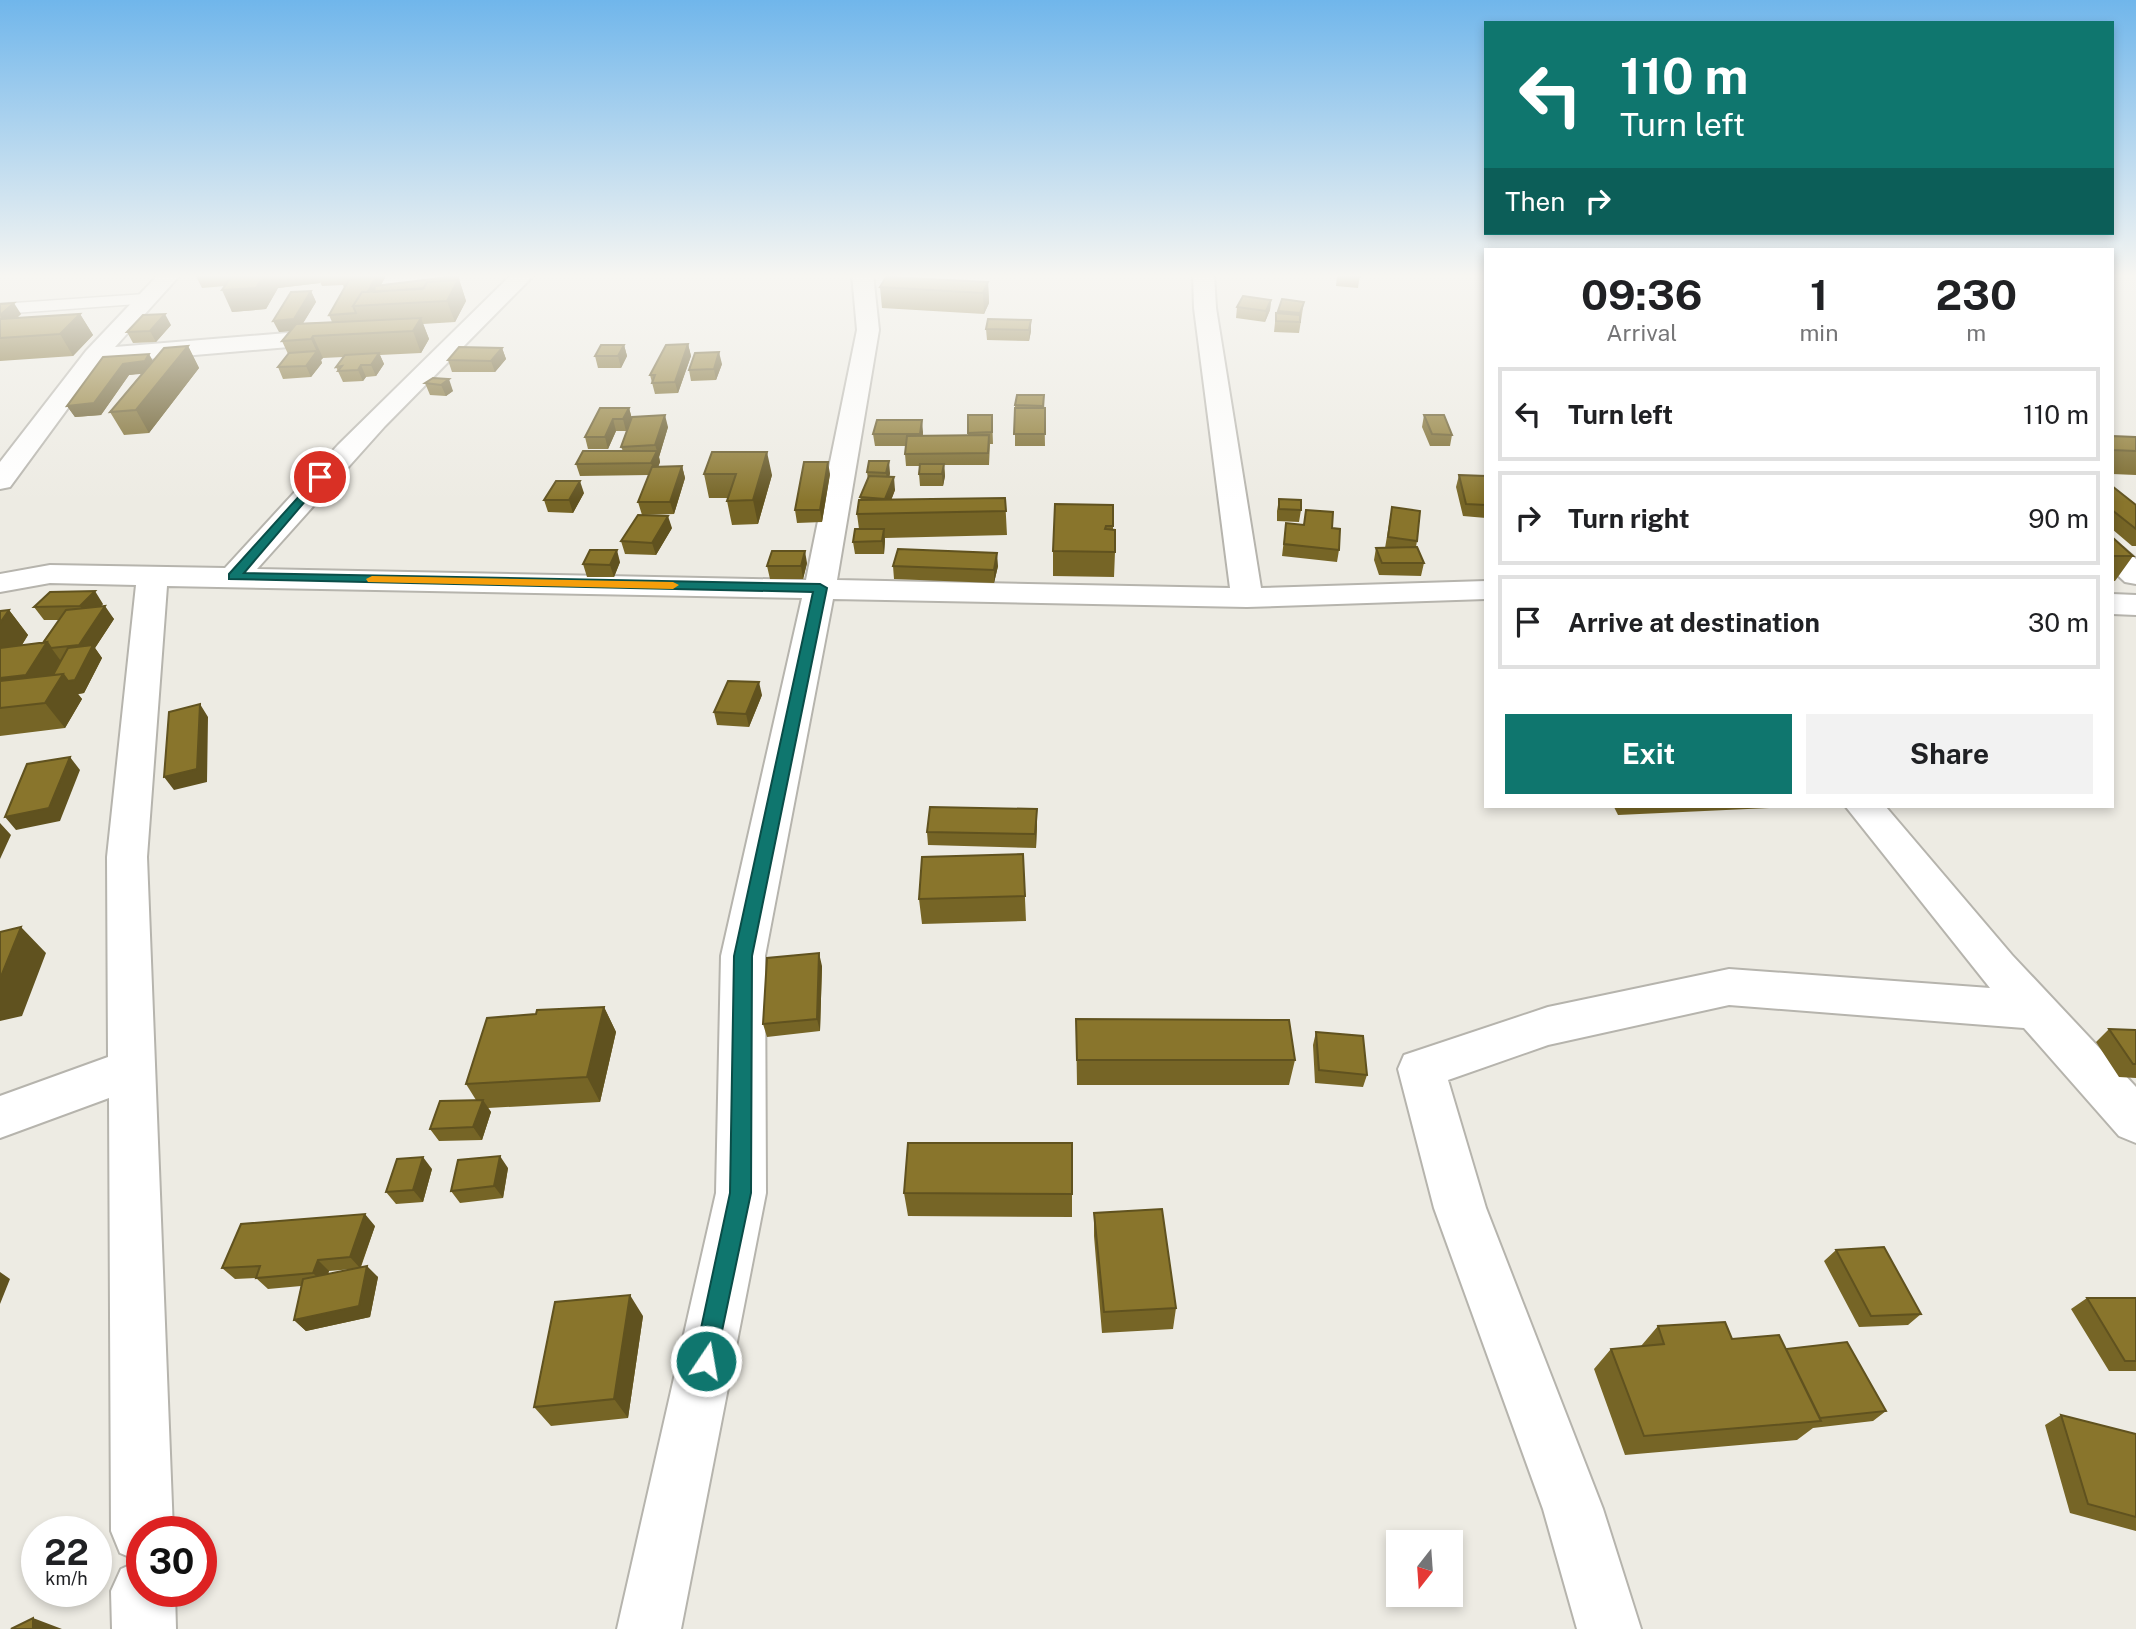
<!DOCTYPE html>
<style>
body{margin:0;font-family:"Public Sans",sans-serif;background:#f2f2f2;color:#202124;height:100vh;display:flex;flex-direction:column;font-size:26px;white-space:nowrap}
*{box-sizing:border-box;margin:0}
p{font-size:23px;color:#757577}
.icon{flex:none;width:38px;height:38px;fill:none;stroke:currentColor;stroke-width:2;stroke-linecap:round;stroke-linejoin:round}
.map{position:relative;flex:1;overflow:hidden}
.panel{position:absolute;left:1484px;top:248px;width:630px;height:560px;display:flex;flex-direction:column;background:#fff;border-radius:0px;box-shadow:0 4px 10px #0003}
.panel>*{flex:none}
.banner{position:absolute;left:1484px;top:21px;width:630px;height:214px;border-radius:0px;box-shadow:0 4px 10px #0003;background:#0f766e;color:#fff;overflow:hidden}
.needle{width:46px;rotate:197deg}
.fabs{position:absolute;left:1386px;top:1530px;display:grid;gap:14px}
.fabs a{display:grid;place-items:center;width:77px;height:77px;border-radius:0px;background:#fff;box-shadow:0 4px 10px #0003;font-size:35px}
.speed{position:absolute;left:21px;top:1516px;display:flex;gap:14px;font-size:35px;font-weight:700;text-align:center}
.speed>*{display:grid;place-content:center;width:91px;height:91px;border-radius:50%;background:#fff;box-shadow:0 4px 10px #0003;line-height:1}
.speed small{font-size:18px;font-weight:400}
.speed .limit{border:10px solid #d22;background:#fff;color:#111}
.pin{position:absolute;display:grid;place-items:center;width:60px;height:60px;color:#fff;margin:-30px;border:4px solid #fff;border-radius:50%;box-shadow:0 2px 7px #0007}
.me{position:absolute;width:77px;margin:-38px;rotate:12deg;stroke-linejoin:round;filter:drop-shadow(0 0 5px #0008)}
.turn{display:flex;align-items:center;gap:24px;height:147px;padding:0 21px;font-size:32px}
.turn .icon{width:91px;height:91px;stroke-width:2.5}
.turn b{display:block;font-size:49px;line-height:60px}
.then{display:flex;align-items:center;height:66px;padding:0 21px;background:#0003;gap:14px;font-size:26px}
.eta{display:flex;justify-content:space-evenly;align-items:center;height:119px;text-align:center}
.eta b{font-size:42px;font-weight:700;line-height:49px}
.button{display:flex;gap:14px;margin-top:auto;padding:14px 21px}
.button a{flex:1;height:80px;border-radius:0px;background:#0f766e;color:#fff;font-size:28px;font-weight:700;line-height:80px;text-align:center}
.button a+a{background:#f2f2f2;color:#202124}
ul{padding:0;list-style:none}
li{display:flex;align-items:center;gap:21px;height:94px;margin:0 14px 10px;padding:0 7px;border:4px solid #e0e0e0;border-radius:0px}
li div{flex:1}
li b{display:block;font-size:26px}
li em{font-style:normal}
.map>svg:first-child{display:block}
</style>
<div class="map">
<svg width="2136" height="1629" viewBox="0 0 2136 1629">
<rect width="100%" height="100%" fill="#edebe3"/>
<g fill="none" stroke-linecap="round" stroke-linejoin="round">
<!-- service casing -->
<g stroke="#b6b4ad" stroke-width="3">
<path id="service" d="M145,294L151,295L154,299L151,303L0,314V304Z"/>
</g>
<!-- minor casing -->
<g stroke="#b6b4ad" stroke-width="4">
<path id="minor" d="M159,274H181L115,347L336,329L344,331L348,336L344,341L336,343L101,363L10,487L0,489V462L86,351Z
M512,274H535L385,426L257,569L806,580L857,330L852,274H873L879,330L837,580L1230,588L1194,308L1193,274H1214L1216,308L1261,588L1486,581V599L1247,607L833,599L765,956L766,1193L681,1629H617L716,1193L721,956L802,598L167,586L147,857L173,1531H142V1591H175L176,1629H112L111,1591L121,1569L139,1561L120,1553L111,1531L109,1098L0,1138V1096L108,1057L107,857L136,585L50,583L0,592V574L50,565L225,568L338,445Z
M2112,545L2123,548L2136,559V584L2125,582L2112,570Z
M2112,594L2136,595V615L2112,614Z
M1846,807H1886L2012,955L2136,1087V1143L2119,1136L2024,1028L1729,1005L1548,1045L1448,1080L1486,1208L1603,1509L1641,1629H1577L1543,1509L1434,1208L1398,1069L1404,1055L1548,1007L1729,969L1990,988Z"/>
</g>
<!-- service -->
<use href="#service" fill="#fff" fill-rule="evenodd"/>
<!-- minor -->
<use href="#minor" fill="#fff" fill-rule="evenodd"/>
</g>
<!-- wall -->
<path fill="#766526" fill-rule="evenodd" d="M195,274H387L381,285L458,276L466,301L455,322L423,324L429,339L421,353L380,355L384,364L376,376L366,377L363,381L343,382L336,367L343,357L323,358L321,360L322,363L311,377L283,379L278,367L288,354L282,341L290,331L279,332L311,291L316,302L303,323L332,322L329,315L344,288L343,285L322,286L320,282V283L278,288L266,309L232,312L225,286L202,288Z
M1337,274H1360L1358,288L1336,286Z
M988,282L989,303L984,314L882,308L880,287Z
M1271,300L1270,310L1265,322L1236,318L1237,307Z
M1304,302L1299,333L1274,332L1276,313H1277L1278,311Z
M0,304L21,314L17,318L80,314L93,335L73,356L0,361Z
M1031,320V331L1029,341L987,340L986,329Z
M171,325L156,342L133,343L127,332Z
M688,344L691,356L678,393L655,394L650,375Z
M624,345L627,356L621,368H598L595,356Z
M188,346L199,368L149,433L124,435L110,412L142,373L129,375L101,415L75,417L67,406L153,361Z
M502,348L506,359L495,372H452L448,360Z
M722,364L716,380L691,381L689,370Z
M433,378L453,391L446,396L430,395L425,383Z
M1044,395L1045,446H1015V405Z
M629,408L632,419L668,427L659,457L660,462L658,467L682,466L685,478L674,514L642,515L638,502L649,475L580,476L576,464L623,451L621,447L630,424L626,431H616L608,449H588L585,437Z
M968,415H992L993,444H990L989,465H944L945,476L943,486H920L919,474L920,466H906L905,454L906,446H875L873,434L923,432V436L968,435Z
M1424,415L1452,435L1450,446H1430L1422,427Z
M2112,436L2136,437V475L2112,474Z
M712,452L772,475L758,524L732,525L727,501L728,498H709L704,474Z
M867,472L890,473L889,477L895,490L891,500L1005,498L1007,535L885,538L884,554H855L853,542L859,529L857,514L861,500L860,497L868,480Z
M830,474L822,522L797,523L795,510Z
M1459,475L1486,476V518L1463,516L1456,487Z
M2112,486L2136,505V546H2132L2112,529Z
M584,493L573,513L548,512L544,500Z
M1279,499L1301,510L1299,522L1277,521V511Z
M1113,505V530L1115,552L1114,577L1053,576V551Z
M1392,507L1417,541L1416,547L1424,563L1421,576L1379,575L1374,560L1376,548H1385Z
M1286,523L1332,528L1339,550L1337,562L1282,556Z
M672,528L656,555L625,554L621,541Z
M2112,537L2133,556L2115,581H2112Z
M620,562L614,577H587L583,564Z
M807,563L803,579H770L767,566Z
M893,566H998L994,583L894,579Z
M103,604L101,606L114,619L95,648L102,658L84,693L78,694L82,699L65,728L0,736V611L9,610L28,635L22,645L42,643L59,620H44L34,607Z
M762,695L749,727L717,725L714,712Z
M1614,807H1788L1618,815Z
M1037,823L1036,848L928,845L927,832Z
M1023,854L1026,921L922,924L919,899Z
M822,966L820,1031L767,1037L763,1024Z
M604,1007L616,1032L600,1102L488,1108L491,1112L482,1140L439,1141L430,1129L476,1100L466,1084L536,1014Z
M1076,1019L1295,1060L1289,1085H1077Z
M2109,1029L2136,1030V1078L2119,1077L2096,1042Z
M1316,1032L1367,1075L1363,1087L1315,1083L1313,1045Z
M1072,1143V1217L908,1216L904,1193Z
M508,1168L503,1198L460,1203L451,1191Z
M432,1169L423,1202L396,1204L386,1192Z
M1094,1213L1176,1308L1173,1329L1102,1333L1094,1236Z
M375,1226L361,1267L378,1277L370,1317L306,1331L294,1320L301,1286L268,1289L256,1278L235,1279L222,1268ZM353,1269L328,1274L329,1271Z
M1836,1250L1921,1314L1908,1325L1859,1327L1824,1261Z
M2087,1298H2136V1371H2109L2071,1309Z
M643,1316L628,1418L551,1426L534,1407Z
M1658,1326L1786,1349L1886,1411L1873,1421L1813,1428L1797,1440L1625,1455L1594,1369L1611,1349L1641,1346Z
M2061,1415L2136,1434V1531L2070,1513L2045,1425Z"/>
<!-- shaded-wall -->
<path fill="#60521f" d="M265,274H322L317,275L320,282V283L278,288L266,309L232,312L222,290Z
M377,274H387L376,294L458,276L466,301L455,322L447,301L360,305Z
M988,282L989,303L984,314L983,293Z
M311,291L316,302L299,330L279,332L273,321Z
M1271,300L1270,310L1265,322L1266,311Z
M14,303L21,314L6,327L0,315Z
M80,314L93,335L73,356L60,334Z
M165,314L171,325L156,342L150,331Z
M421,318L429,339L421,353L413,331Z
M1031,320V331L1029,341V330Z
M313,336L323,358L321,360L322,363L311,377L306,366L317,352L311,339Z
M688,344L691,356L678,393L675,382Z
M624,345L627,356L621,368L618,356Z
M188,346L199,368L149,433L136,410Z
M502,348L506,359L495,372L491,361Z
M719,352L722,364L716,380L714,369Z
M379,353L384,364L376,376L371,365Z
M149,354L156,366L151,373L129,375L101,415L75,417L67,406L123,364Z
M361,365L366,377L363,381L358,370Z
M449,379L453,391L446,396L441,385Z
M629,408L632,419L626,431L623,419Z
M665,415L668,427L659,457L660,462L655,475L651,463L657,451L655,445Z
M613,419L616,431L608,449L605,437Z
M922,420L923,432L921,446L920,434Z
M767,452L772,475L758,524L753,500Z
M889,461L890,473L888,485L886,473Z
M828,462L830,474L822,522L820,510Z
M944,464L945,476L943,486L942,474Z
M682,466L685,478L674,514L670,502Z
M894,477L895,490L887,511L885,499Z
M580,481L584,493L573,513L569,500Z
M668,516L672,528L656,555L652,543Z
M884,529L885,541L884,554L882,541Z
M617,550L620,562L614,577L610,565Z
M805,551L807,563L803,579L801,566Z
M997,553L998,566L994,583V570Z
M95,591L103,604L89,619L80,606Z
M105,606L114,619L95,648L102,658L84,693L78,694L82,699L65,728L45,703L0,706V678L47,642L66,668L63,674L87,657L79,645Z
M9,610L28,635L3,675L0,672V623Z
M759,682L762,695L749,727L746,714Z
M200,704L208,717L207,782L174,790L164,777Z
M70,757L80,770L60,821L16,830L5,817Z
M1037,809V823L1036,848L1035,834Z
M0,823L11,835L0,859Z
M21,927L46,953L22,1016L0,1021V979Z
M819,953L822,966L820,1031L817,1019Z
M604,1007L616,1032L600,1102L587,1077Z
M483,1100L491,1112L482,1140L473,1127Z
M500,1156L508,1168L503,1198L494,1186Z
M423,1157L432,1169L423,1202L413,1190Z
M365,1214L375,1226L360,1268L350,1257Z
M318,1260L329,1271L324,1284L313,1273Z
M367,1266L378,1277L370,1317L306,1331L294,1320Z
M0,1272L10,1279L0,1304Z
M630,1295L643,1316L628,1418L614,1399Z
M33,1618L62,1629H33Z"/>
<!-- building -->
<path fill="#89752c" stroke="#60521f" stroke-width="2" d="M233,274H265L256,288L222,290Z
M319,274H377L368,292H362L353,306L356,313L329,315L349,280L369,278L341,279L344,274L317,275Z
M1338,274H1360V277L1338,276Z
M458,276V280L427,282L424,288L374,292L375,286Z
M886,277L988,282L983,293L880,287Z
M458,280L447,301L353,306L362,292L423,289L427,282Z
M311,291L294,319L273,321L291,292Z
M1243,296L1271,300L1266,311L1237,307Z
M1282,299L1304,302L1300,313L1278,311Z
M14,303L0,315V304Z
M1276,313L1300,315V322L1276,321Z
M80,314L60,334L0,338V319Z
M165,314L150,331L127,332L143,315Z
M421,318L413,331L313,336L311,339L282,341L296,324Z
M988,319L1031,320L1029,330L986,329Z
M688,344L675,382L652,383L655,375H650L666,345Z
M601,345H624L618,356H595Z
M188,346L136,410L110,412L164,348Z
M459,347L502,348L491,361L448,360Z
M317,351L306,366L278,367L289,353Z
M719,352L714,369L689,370L695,353Z
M379,353L371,365H361L358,370L338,371L342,366L336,367L345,355Z
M149,354L145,361L123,364L94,403L67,406L103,357Z
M433,378L449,379L441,385L425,383Z
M1017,395H1044L1043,406L1015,405Z
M600,408H629L623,419H613L605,437H585Z
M1015,408H1045V434H1014Z
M665,415L655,445L621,447L632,417Z
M968,415H992V432L968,433Z
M1424,415H1444L1452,435L1432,434Z
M877,420H922L920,434H873Z
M989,435L988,453L905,454L907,436Z
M2112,436L2136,437V451L2112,450Z
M583,451H657L651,463L576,464Z
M712,452H767L753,500L727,501L736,474H704Z
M869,461H889L886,473L867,472Z
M804,462H828L820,510H795Z
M920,464H944L942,474H919Z
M682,466L670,502H638L652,467Z
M1459,475L1486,476V505L1466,504Z
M869,476L894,477L885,499L860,497Z
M556,481H580L569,500H544Z
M2112,486L2136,505V529L2112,510Z
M1005,498L1006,511L857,514L859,500Z
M1279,499L1301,500V510L1279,509Z
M1055,504L1113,505V526H1106L1105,529L1115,530V552L1053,551Z
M1392,507L1420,511L1417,541L1388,537Z
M1306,510L1333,512L1332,528L1340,529L1339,550L1284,544L1286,523L1304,525Z
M638,515L668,516L652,543L621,541Z
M855,529H884L882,541L853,542Z
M2112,537L2133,556H2112Z
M1417,547L1424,563H1382L1376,548Z
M898,549L997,553L994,570L893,566Z
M590,550H617L610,565L583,564Z
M772,551H805L801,566H767Z
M95,591L80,606L34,607L50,592Z
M105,606L79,645L51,648L47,642L43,643L66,610Z
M9,610L0,623V611Z
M47,642L26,675L0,678V648Z
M93,645L75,680L68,681L63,674L53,675L68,648Z
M63,674L45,703L0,708V681Z
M728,681L759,682L746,714L714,712Z
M200,704L197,769L164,777L169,712Z
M70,757L49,808L5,817L27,764Z
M930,807L1037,809L1035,834L927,832Z
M1023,854L1025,896L919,899L922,857Z
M21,927L0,979V932Z
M819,953L817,1019L763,1024L767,958Z
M604,1007L587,1077L466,1084L487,1018L536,1014L537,1010Z
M1076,1019L1289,1020L1295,1060H1077Z
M2109,1029L2136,1030V1064H2133Z
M1316,1032L1363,1036L1367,1075L1319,1070Z
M483,1100L473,1127L430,1129L440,1101Z
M908,1143H1072V1194L904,1193Z
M500,1156L494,1186L451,1191L458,1160Z
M423,1157L413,1190L386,1192L397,1159Z
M1162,1209L1176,1308L1104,1312L1094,1213Z
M365,1214L350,1257L318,1260L313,1273L256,1278L260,1266L222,1268L241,1224Z
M1884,1247L1921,1314L1871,1316L1836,1250Z
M367,1266L359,1306L294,1320L303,1279Z
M630,1295L614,1399L534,1407L555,1302Z
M2087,1298H2136V1361H2125Z
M1725,1322L1732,1339L1779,1335L1821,1421L1644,1436L1611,1349L1664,1344L1658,1326Z
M1847,1342L1886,1411L1820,1418L1786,1349Z
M2061,1415L2136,1434V1517L2088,1504Z
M33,1618V1629H11Z"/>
<!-- sky -->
<linearGradient id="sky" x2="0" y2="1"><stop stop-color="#70b6eb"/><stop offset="0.55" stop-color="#f7f6f2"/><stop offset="1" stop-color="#f7f6f2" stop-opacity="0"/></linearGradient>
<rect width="2136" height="502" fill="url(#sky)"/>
<!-- route -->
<path fill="#0f766e" stroke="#0a4d48" stroke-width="2" d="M320,473L326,477L324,479L244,573L820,584L827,588L752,956L751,1193L714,1369L706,1372L698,1369L694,1361L730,1193L734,956L813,592L229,579V574Z"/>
<!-- slow -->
<path fill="#f59e0b" d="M372,576L673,582L679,585L673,589L368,582L366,579Z"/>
</svg>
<div class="fabs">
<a><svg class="needle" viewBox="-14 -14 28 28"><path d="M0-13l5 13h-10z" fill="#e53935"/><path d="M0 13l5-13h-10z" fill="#757577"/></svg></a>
</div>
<div class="speed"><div>22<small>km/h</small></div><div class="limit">30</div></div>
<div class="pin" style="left:320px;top:477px;background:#d93025"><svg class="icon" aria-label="arrive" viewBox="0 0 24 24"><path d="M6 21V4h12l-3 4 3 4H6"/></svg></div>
<svg class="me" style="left:706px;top:1361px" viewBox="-20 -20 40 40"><circle r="17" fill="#0f766e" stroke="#fff" stroke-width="3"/><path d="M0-11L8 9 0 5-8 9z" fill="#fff"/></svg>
<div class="banner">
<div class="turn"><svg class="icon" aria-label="left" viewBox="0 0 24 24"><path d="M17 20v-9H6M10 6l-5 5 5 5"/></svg><div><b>110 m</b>Turn left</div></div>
<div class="then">Then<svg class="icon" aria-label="right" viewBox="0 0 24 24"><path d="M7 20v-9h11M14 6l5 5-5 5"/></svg></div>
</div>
<section class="panel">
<div class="eta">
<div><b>09:36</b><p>Arrival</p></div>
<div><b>1</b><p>min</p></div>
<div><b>230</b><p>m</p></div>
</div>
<ul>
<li><svg class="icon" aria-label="left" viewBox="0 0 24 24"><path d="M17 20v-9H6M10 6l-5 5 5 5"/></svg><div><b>Turn left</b></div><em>110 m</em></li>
<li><svg class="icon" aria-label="right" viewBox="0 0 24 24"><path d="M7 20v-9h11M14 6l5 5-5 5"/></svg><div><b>Turn right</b></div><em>90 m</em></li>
<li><svg class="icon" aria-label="arrive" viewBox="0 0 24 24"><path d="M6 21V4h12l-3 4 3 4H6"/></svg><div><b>Arrive at destination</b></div><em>30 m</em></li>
</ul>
<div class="button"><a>Exit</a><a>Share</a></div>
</section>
</div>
